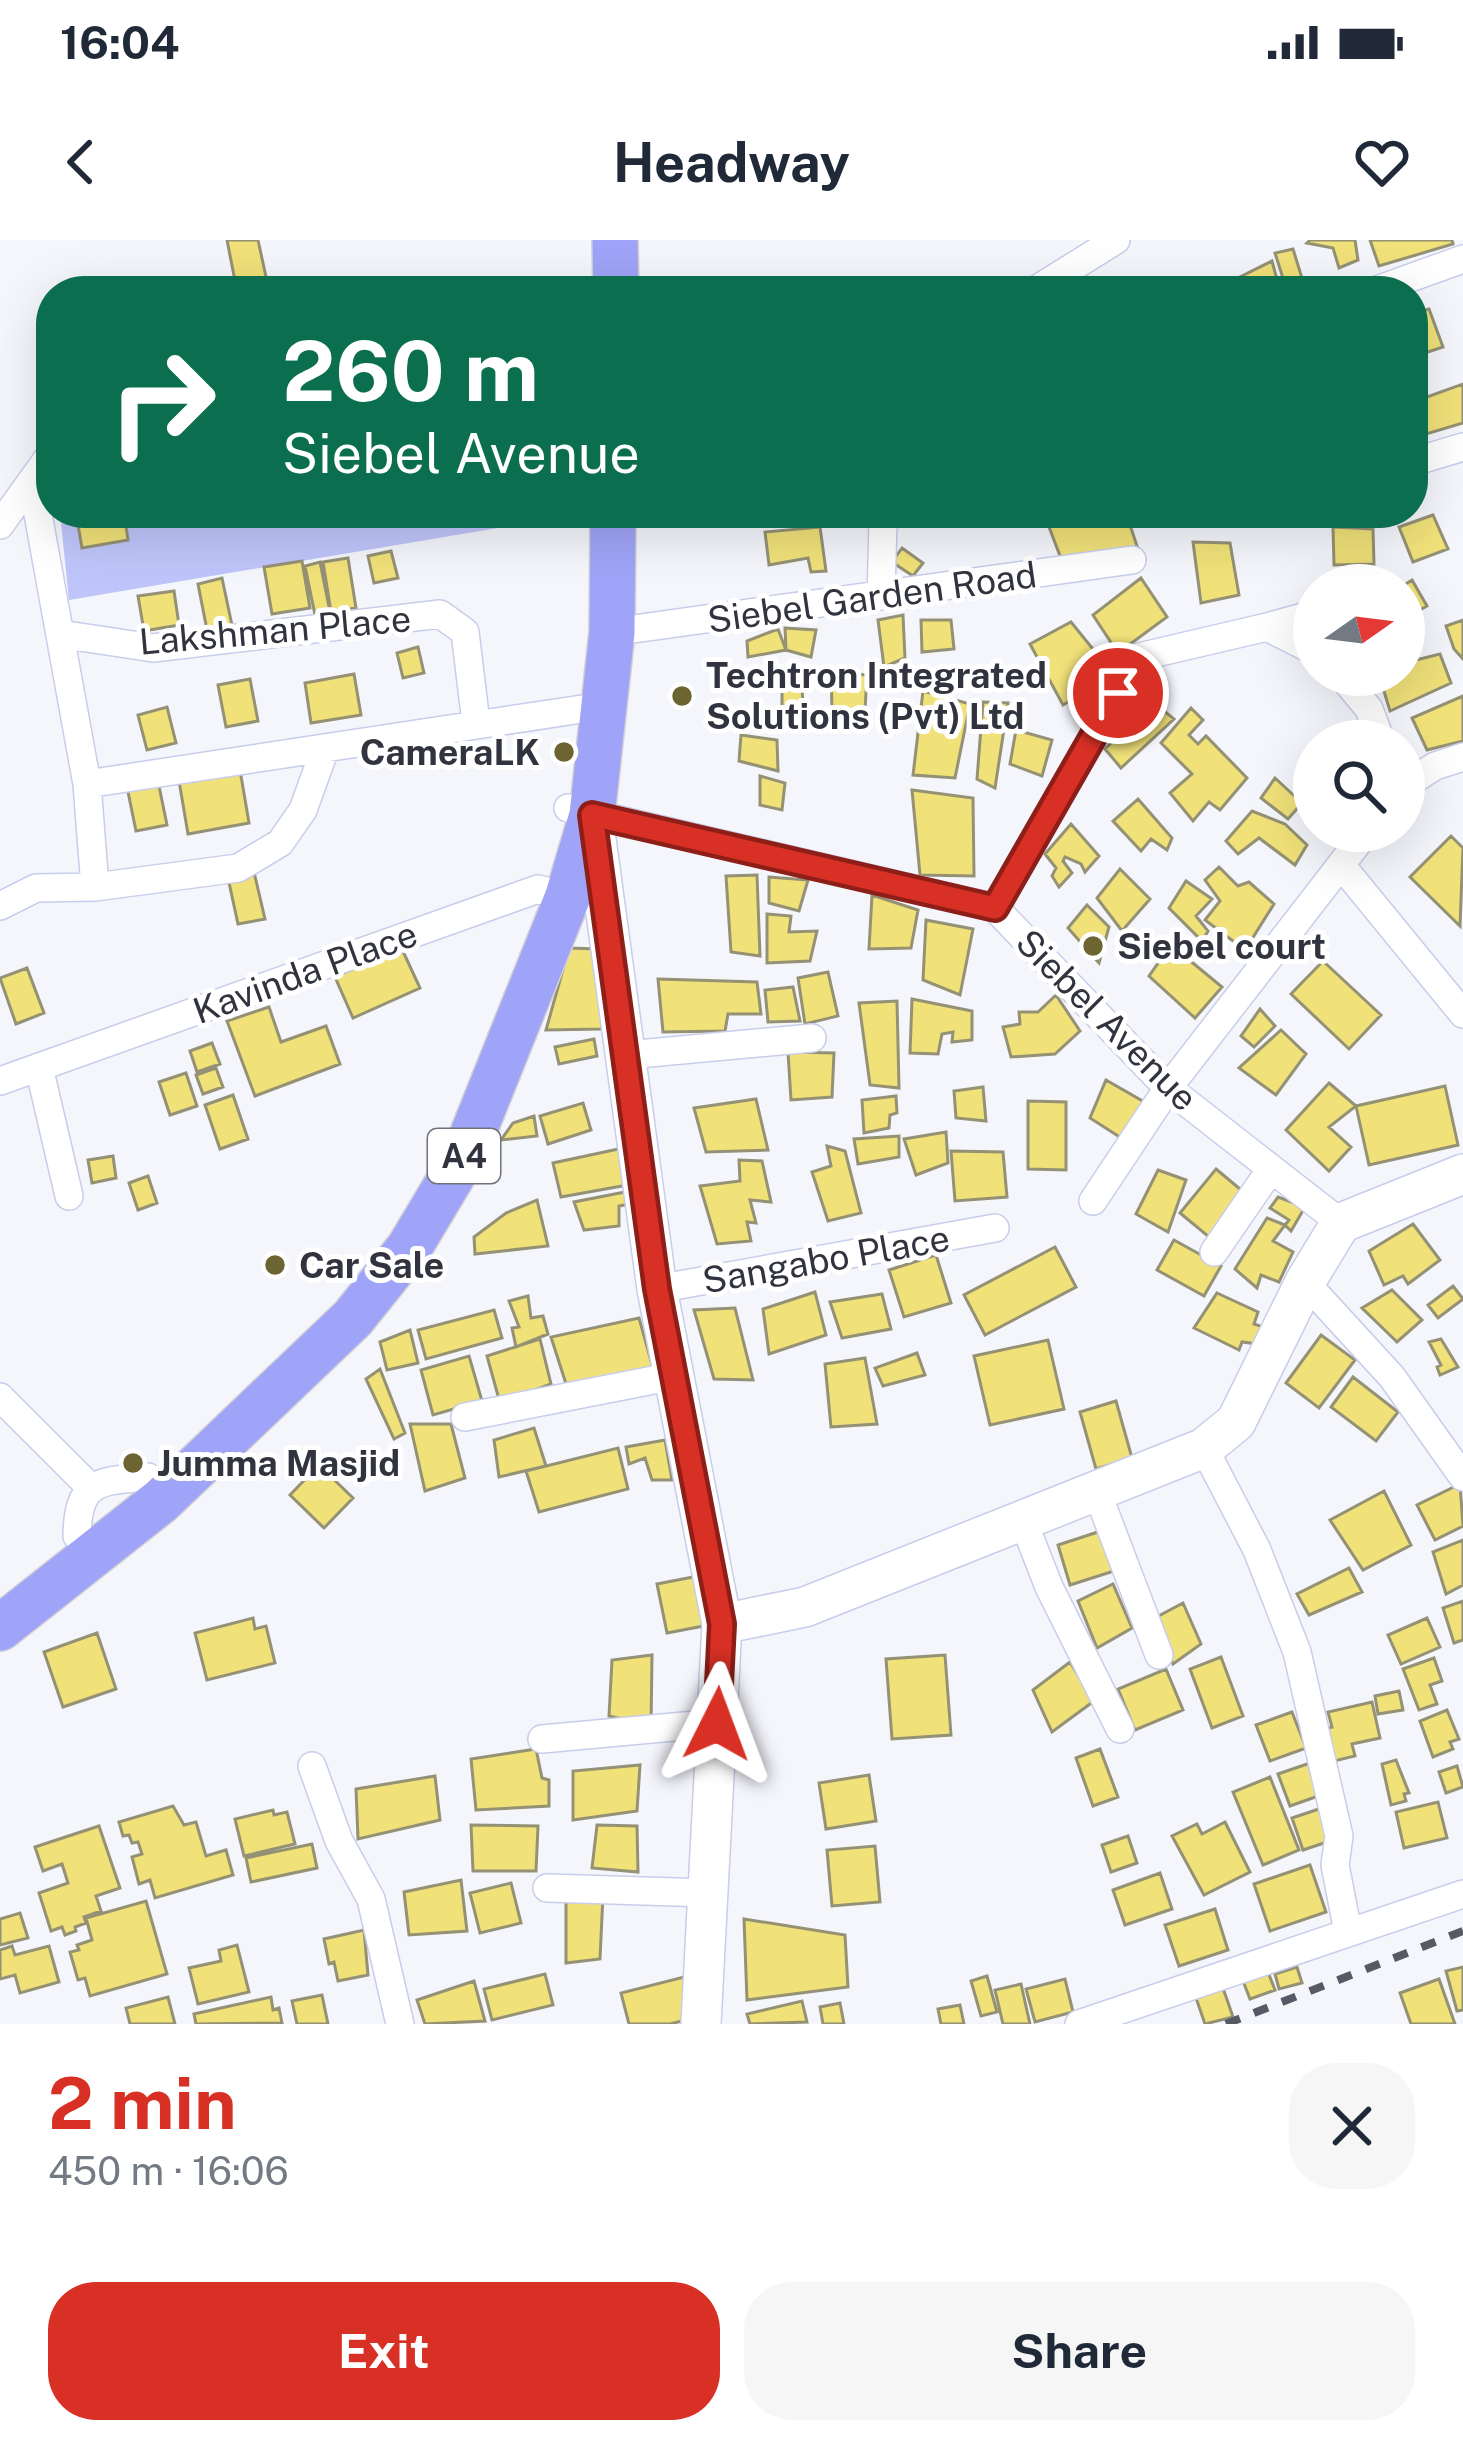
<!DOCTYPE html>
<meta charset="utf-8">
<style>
body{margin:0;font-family:"Public Sans",sans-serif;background:#f6f6f7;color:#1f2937;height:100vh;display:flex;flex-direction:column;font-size:45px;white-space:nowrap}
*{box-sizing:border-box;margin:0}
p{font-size:39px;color:#747a83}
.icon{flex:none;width:66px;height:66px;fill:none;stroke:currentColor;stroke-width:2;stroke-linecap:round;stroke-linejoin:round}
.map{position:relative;height:1784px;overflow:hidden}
.side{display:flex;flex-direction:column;background:#fff;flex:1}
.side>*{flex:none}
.banner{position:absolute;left:36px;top:36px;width:1392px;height:252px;border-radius:48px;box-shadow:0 12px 48px #0002;background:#0b6e4f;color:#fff;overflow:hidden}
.needle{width:78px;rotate:76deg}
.tools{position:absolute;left:1293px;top:324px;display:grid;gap:24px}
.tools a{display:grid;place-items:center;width:132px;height:132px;border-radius:50%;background:#fff;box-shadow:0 12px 48px #0002;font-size:60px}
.pin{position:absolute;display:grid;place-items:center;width:102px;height:102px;color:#fff;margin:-51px;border:6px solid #fff;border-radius:50%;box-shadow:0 3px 12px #0007}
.me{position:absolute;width:132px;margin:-66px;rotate:3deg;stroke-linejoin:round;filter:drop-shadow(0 0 9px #0008)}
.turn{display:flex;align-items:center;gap:42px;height:252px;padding:0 48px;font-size:54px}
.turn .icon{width:156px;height:156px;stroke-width:2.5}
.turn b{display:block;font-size:84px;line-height:102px}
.round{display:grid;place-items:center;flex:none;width:126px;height:126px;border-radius:48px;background:#f6f6f7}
.head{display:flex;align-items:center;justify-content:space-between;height:204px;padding:0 48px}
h1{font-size:72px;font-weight:700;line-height:90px;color:#d93025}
.action{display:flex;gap:24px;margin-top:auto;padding:24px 48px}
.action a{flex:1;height:138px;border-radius:48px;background:#d93025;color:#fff;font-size:48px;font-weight:700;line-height:138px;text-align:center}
.action a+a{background:#f6f6f7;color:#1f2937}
.status{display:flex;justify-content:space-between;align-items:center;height:84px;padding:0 60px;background:#fff;direction:ltr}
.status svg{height:33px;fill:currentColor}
header{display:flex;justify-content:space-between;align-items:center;height:156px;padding:0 48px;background:#fff;font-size:54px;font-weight:700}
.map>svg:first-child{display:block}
</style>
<div class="status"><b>16:04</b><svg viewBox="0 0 49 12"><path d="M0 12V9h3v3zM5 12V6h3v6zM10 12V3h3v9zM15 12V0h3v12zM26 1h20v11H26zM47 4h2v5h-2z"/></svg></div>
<header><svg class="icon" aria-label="back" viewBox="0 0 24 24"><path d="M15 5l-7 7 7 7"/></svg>Headway<svg class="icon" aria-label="heart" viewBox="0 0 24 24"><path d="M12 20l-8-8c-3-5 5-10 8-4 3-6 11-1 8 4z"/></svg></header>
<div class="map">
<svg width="1463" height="1784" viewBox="0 0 1463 1784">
<rect width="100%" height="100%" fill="#f5f6fc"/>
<!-- green -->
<path fill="#bfc5fa" d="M60,273H546L545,280L69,360Z"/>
<!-- building -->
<path fill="#f0e179" stroke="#959174" stroke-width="3" d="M227,0H258L268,46L237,51Z
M1310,0H1355L1358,20L1339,28L1333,8L1307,3Z
M1370,0H1452L1453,4L1379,26Z
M1293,9L1305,48L1314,46L1316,51H1287L1275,13Z
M1272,21L1280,51H1244L1238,38Z
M1429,69L1443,107L1413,117V73Z
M1463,144V183L1423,195L1413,162Z
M76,273H124L128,300L82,308Z
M1068,273H1126L1138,309L1062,321L1046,279Z
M1433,275L1448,309L1413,322L1399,287Z
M820,287L826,331L811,332L808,318L769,325L765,292Z
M1333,287L1373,289L1374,324L1334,325Z
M1193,302L1230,303L1239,355L1201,363Z
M902,308L923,323L913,336L892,322Z
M391,311L398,338L374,343L368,316Z
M348,318L356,368L331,372L323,322Z
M302,321L310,368L272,374L264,327Z
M320,322L330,372L315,375L305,326Z
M222,338L233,390L208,395L198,344Z
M1141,338L1167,377L1118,413L1093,375Z
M1412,340L1427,366L1404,379V345Z
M174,351L179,385L144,391L138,356Z
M903,375L905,418L884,427L878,380Z
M921,380H951L954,409L922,412Z
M1463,380V419L1454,409L1446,386Z
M1071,382L1114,435L1063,465L1030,404Z
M785,388L816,390L811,417L786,410Z
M778,389L786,410L748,417L747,401Z
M418,407L424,433L403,438L397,413Z
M1440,414L1451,443L1390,471L1379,435H1404V423Z
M831,433L867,435L865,470L832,471Z
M354,434L361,475L311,483L305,443Z
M250,439L258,481L226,487L218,445Z
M782,440H802L803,472L782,469Z
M923,451L970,464L955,538L913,535Z
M1463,456V501L1427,510L1412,478Z
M1152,461L1174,479L1121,528L1105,509Z
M983,462L1008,463L995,548L977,539Z
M167,467L176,503L147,510L138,475Z
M1191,468L1203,480L1189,495L1198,504L1206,496L1247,538L1220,570L1209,562L1193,581L1170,553L1192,534L1161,503Z
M1016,490L1052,500L1042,536L1010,524Z
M741,495L777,500L778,531L739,521Z
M240,530L249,583L188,594L179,541Z
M760,536L785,543L782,570L760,565Z
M1275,538L1302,563L1288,579L1261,558Z
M158,541L167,585L136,591L127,547Z
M912,550L973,558L974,636L920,635Z
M1138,559L1172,598L1167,610L1151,599L1141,611L1113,581Z
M1252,571L1285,584L1307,605L1295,625L1259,598L1238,614L1226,601Z
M1071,584L1099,616L1085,632L1081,624L1065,617L1063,621L1072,633L1059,647L1052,636L1056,628L1045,614Z
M1451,596L1463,608L1460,686L1410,637Z
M1219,627L1238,646L1249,642L1274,664L1245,710L1205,680L1220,661L1205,640Z
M1120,629L1150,659L1122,691L1097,658Z
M254,632L265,679L238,684L228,638Z
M757,635L760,716L731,712L726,636Z
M769,637L808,640L799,671L769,663Z
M1186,641L1212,659L1196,676L1208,691L1202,701L1169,668Z
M872,655L918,670L911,708L869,709Z
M1087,665L1109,687L1099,723L1068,688Z
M767,674L791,676L789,692L817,691L810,721L767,723Z
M926,680L973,689L960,755L923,740Z
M1171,705L1222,747L1195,778L1149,736Z
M401,707L420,748L353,778L335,737Z
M569,708L598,709L602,789L546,790Z
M1323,721L1381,775L1349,809L1291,754Z
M27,728L44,773L16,784L0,738Z
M828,732L838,776L805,784L798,738Z
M658,739L757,742L761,774H728L725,791L663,792Z
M793,747L800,781L768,782L765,750Z
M1056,755L1080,791L1055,814L1011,817L1003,787L1020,784L1019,772H1038Z
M912,759L972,771V800L952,802L953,792L942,794L938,814L910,813Z
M897,761L899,848L870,845L859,763Z
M269,767L281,802L326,786L340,824L255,856L227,781Z
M1260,769L1275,786L1254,807L1241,796Z
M1281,790L1306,814L1276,855L1239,828Z
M594,799L597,816L559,824L555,807Z
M212,803L220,824L197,832L190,811Z
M788,812L834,813L832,857L791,860Z
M216,828L223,847L203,854L196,835Z
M186,833L197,866L170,875L159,842Z
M1106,840L1146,863L1129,903L1090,878Z
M1329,843L1356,866L1329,887L1351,907L1329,931L1286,890Z
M1445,846L1458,905L1369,925L1356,866Z
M983,847L986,881L956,878L954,851Z
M233,855L248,899L220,909L205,865Z
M896,856L897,873L890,875L889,888L864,893L862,860Z
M756,859L768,910L706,912L694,868Z
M1028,861L1066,862V930L1028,929Z
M583,863L591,890L548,904L540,876Z
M534,876L537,896L501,900L513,883Z
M946,892L948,923L916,935L904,899Z
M899,896V917L858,924L854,899Z
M827,906L845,911L861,973L828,981L812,932L831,926Z
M623,908L633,944L561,957L553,923Z
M951,911L1003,912L1007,957L955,961Z
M113,916L116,938L92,943L88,920Z
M739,920L762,921L771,962L750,960L756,983L747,982L751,1001L717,1004L700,946L740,941Z
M1216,929L1246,954L1209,997L1180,973Z
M1158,930L1186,940L1168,992L1136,974Z
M148,936L157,963L138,970L129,943Z
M625,952L630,964L619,966V986L584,990L574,962Z
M1278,957L1305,967L1291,991L1285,985L1289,980L1270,968Z
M537,960L548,1006L475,1014L474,997L506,973Z
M1267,978L1285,985L1273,1001L1293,1012L1279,1042L1261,1035L1257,1048L1235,1029Z
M1413,984L1440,1020L1408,1044L1403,1036L1384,1045L1369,1011Z
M1174,1000L1221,1026L1204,1056L1157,1030Z
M1055,1007L1076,1047L985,1095L964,1055Z
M936,1015L951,1063L904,1077L889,1030Z
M1453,1046L1463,1059L1438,1078L1428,1065Z
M1392,1050L1422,1080L1397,1102L1362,1068Z
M815,1052L826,1095L769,1114L763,1069Z
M1217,1053L1258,1072L1254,1084L1263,1087L1258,1104L1242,1102L1239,1110L1194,1088Z
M882,1054L891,1089L842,1098L830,1062Z
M528,1056L531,1078L543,1076L548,1094L516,1107L512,1088L519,1087L509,1061Z
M735,1068L753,1140L714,1139L694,1070Z
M494,1070L502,1098L426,1119L418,1090Z
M639,1078L655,1135L568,1150L551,1097Z
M410,1090L418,1123L387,1130L380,1102Z
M1321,1095L1355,1120L1319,1168L1286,1143Z
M540,1099L551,1144L500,1163L487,1116Z
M1441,1099L1458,1127L1440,1135L1437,1127L1441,1125L1429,1102Z
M1048,1100L1064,1169L990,1185L974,1116Z
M917,1113L925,1135L883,1146L875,1128Z
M469,1116L482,1161L433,1175L421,1130Z
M865,1118L877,1184L831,1187L825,1124Z
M380,1129L405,1193L394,1199L366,1139Z
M1353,1137L1398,1172L1376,1201L1331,1167Z
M1116,1161L1132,1218L1096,1229L1080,1172Z
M410,1184H451L465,1238L425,1251Z
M534,1188L546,1226L499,1237L494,1200Z
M665,1200L672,1240H652L645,1218L629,1224L626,1207Z
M618,1208L628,1249L539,1272L526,1231Z
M319,1225L353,1258L324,1288L290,1255Z
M1460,1244L1463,1286L1435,1300L1417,1265Z
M1384,1251L1411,1305L1363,1330L1330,1280Z
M1101,1291L1114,1331L1070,1345L1058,1305Z
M1463,1300V1345L1446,1354L1433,1312Z
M1349,1328L1362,1352L1309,1375L1297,1354Z
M698,1336L709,1385L667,1393L657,1344Z
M1113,1344L1132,1388L1097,1408L1078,1361Z
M1463,1361V1400L1454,1403L1443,1368Z
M1183,1363L1201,1404L1173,1424L1153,1379Z
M253,1378L255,1389L266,1386L275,1423L207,1440L195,1393Z
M1427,1378L1440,1407L1401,1424L1388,1395Z
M97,1393L116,1449L63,1467L44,1412Z
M652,1415L651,1486L609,1476L612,1420Z
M945,1415L951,1495L892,1499L886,1419Z
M1221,1417L1243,1476L1212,1488L1190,1429Z
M1434,1418L1442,1441L1430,1445L1437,1464L1419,1470L1403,1429Z
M1070,1422L1094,1461L1052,1492L1033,1450Z
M1166,1429L1183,1470L1135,1490L1118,1449Z
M1399,1451L1403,1470L1378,1474L1375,1456Z
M1372,1462L1380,1498L1352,1504L1355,1516L1330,1522L1322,1489L1332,1487L1328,1472Z
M1447,1470L1459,1499L1450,1502L1453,1509L1433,1517L1420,1481Z
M1292,1472L1306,1508L1270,1521L1256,1485Z
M536,1509L542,1538L549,1540V1566L476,1570L471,1519Z
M1100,1509L1118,1557L1093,1566L1076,1518Z
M1396,1520L1409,1553L1404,1554L1406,1561L1391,1565L1382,1524Z
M1310,1523L1321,1555L1290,1566L1278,1534Z
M640,1525L637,1571L573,1580V1531Z
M1457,1526L1463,1547L1446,1553L1439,1532Z
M869,1535L876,1581L826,1589L819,1543Z
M435,1536L440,1580L358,1599L356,1549Z
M1270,1537L1299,1610L1263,1625L1233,1552Z
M1438,1562L1447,1598L1404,1608L1396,1572Z
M173,1566L184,1585L196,1582L206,1616L226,1610L233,1635L155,1658L150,1640L139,1644L132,1617L142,1614L138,1602L132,1603L129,1595L123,1596L119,1582Z
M1319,1569L1330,1601L1303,1610L1292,1578Z
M273,1570L274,1575L287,1572L295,1604L244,1616L235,1579Z
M1225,1582L1250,1632L1204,1655L1172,1596L1197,1584L1202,1594Z
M471,1585L538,1586L536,1631H473Z
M597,1585L637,1586L638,1632L592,1628Z
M99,1586L120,1648L96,1656L101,1671L84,1677L86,1683L75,1687L76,1691L65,1695L62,1687L51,1691L39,1653L68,1643L62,1624L43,1631L35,1607Z
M1128,1596L1137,1623L1111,1632L1102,1605Z
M312,1604L317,1628L251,1642L246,1618Z
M875,1606L880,1662L832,1666L827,1610Z
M1310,1625L1326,1672L1270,1691L1254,1644Z
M1160,1633L1172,1669L1125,1685L1113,1650Z
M461,1640L467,1691L409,1695L404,1652Z
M511,1643L521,1683L480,1693L470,1653Z
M603,1655L600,1719L566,1723V1660Z
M146,1661L167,1734L90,1756L85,1738L78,1740L70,1712L79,1710L77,1705L92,1700L86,1678Z
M1215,1669L1228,1710L1179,1726L1165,1685Z
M20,1673L28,1698L0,1705V1679Z
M744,1679L845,1695L848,1747L747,1760Z
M364,1690L368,1735L338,1741L334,1722L329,1724L324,1699Z
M237,1705L249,1752L198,1764L189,1728L221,1721L219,1710Z
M12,1706L15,1715L49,1706L59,1742L20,1753L15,1735L0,1739V1710Z
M1297,1727L1302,1743L1279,1749L1275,1734Z
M1463,1727V1770L1457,1771L1446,1731Z
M1268,1732L1275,1750L1250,1759L1243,1741Z
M545,1734L553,1765L492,1780L484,1749Z
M987,1736L997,1772L981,1776L971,1741Z
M684,1737L694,1778L670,1784H629L621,1753Z
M1065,1739L1073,1772L1035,1782L1026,1749Z
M1439,1739L1455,1784H1411L1400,1753Z
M474,1741L485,1781L425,1784L417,1760Z
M1021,1744L1030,1784H1003L995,1750Z
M1223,1748L1233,1777L1205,1784L1196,1758Z
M322,1755L328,1784H297L292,1761Z
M168,1757L175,1784H130L126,1768Z
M271,1757L273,1770L279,1768L282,1783L196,1784L194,1774Z
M802,1761L807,1782L750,1784L747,1774Z
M840,1763L844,1784H823L820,1767Z
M960,1765L964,1784H941L938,1769Z"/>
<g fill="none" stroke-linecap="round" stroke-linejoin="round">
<!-- minor casing -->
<g stroke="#c8cdeb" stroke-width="30">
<path id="minor" d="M1034,51L1116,0
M1374,51L1463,19
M1413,222L1463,207
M32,241L87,544L95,647
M0,285L51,214
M1370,345L1376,342
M881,356L883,282L894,273
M1267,387L1314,374
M612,392L1132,320
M60,394L153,408L440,374L465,392L476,483
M1341,435L1369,469L1381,501
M87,544L582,469
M1404,546L1435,526L1463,517
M568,568L995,668L1168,848L1341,983
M1341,625L1463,774
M0,666L36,648L95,647L238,628L280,603L303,570L325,509
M995,668L1139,417L1267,387L1314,411
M627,815L812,798
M39,827L69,956
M0,841L538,649L568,656L578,662
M1093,961L1168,848L1367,591
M1214,1012L1271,929
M1305,1042L1392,1137L1463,1237
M657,1049L995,988
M0,1157L92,1249
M465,1177L674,1136
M1204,1208L1257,1310L1297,1412L1339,1596L1335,1625L1348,1692
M1097,1252L1159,1415
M1024,1283L1049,1347L1120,1489
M77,1296C78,1240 98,1241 148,1237
M542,1499L717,1483
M312,1526L339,1601L371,1659L400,1784
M547,1648L709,1653
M1079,1784L1463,1654"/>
</g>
<!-- secondary casing -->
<g stroke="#c8cdeb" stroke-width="42">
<path id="secondary" d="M593,577L657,1049L722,1384L701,1784
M722,1384L805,1367L1204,1208L1236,1182L1305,1042L1341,983L1463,934"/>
</g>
<!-- trunk casing -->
<g stroke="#d2d2d5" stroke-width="48">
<path id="trunk" d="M615,0L616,51
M0,1388L161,1261L353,1078L409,1008L464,916L568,656L592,575L612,392L613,273"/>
</g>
<!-- minor -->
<use href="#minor" stroke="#fff" stroke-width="27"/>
<!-- secondary -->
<use href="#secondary" stroke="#fff" stroke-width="39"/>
<!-- trunk -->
<use href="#trunk" stroke="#a0a4f8" stroke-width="45"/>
<!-- rail -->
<path stroke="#575964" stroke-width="8" stroke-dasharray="15 15" stroke-linecap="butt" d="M1226,1784L1463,1691"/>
</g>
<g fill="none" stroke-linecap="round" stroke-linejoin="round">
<!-- route casing -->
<g stroke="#8d1f18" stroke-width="30">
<path id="route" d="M717,1484L722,1384L657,1049L592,575L995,668L1118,453"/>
</g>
<!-- route -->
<use href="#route" stroke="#d93025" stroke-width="21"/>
</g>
<!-- markers -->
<g fill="#6c6431" stroke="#fff" stroke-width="4.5">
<circle cx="682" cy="456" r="12"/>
<circle cx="564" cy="512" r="12"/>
<circle cx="1093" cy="706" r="12"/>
<circle cx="275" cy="1025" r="12"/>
<circle cx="133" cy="1223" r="12"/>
</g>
<g text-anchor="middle" stroke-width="10" stroke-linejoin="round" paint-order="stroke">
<!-- shield labels -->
<rect fill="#fff" stroke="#6f7079" stroke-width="3" x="428" y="889" width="72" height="54" rx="9"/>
<g font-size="33" font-weight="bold" fill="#31333f">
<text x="464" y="928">A4</text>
</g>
<!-- street labels -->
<g font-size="36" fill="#31333f" stroke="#fff">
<text transform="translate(872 357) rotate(-8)" y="13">Siebel Garden Road</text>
<text transform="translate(275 390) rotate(-5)" y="13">Lakshman Place</text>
<text transform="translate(305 732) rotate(-20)" y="13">Kavinda Place</text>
<text transform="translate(1107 780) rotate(45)" y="13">Siebel Avenue</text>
<text transform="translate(826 1019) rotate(-10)" y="13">Sangabo Place</text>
</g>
<!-- poi labels -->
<g font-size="36" font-weight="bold" fill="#31333f" stroke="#fff" text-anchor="start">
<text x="706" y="448">Techtron Integrated<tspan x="706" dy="41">Solutions (Pvt) Ltd</tspan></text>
<text x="540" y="525" text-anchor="end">CameraLK</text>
<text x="1117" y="719">Siebel court</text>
<text x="299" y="1038">Car Sale</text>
<text x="157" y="1236">Jumma Masjid</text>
</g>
</g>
</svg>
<div class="tools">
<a><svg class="needle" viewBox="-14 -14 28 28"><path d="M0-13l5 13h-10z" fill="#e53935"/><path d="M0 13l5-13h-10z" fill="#747a83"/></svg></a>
<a><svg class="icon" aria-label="search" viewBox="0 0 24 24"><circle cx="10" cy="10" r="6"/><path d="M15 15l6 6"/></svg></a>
</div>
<div class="pin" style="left:1118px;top:453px;background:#d93025"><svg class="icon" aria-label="arrive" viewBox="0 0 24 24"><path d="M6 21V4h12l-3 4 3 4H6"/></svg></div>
<svg class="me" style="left:717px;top:1484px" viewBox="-20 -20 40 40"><path d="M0-17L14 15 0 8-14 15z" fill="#d93025" stroke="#fff" stroke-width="4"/></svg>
<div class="banner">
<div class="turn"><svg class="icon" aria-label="right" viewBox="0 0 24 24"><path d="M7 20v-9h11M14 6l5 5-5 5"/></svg><div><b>260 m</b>Siebel Avenue</div></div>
</div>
</div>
<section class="side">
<div class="head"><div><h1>2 min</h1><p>450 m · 16:06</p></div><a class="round"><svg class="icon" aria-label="close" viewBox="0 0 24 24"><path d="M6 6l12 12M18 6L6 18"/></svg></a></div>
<div class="action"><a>Exit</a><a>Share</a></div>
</section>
